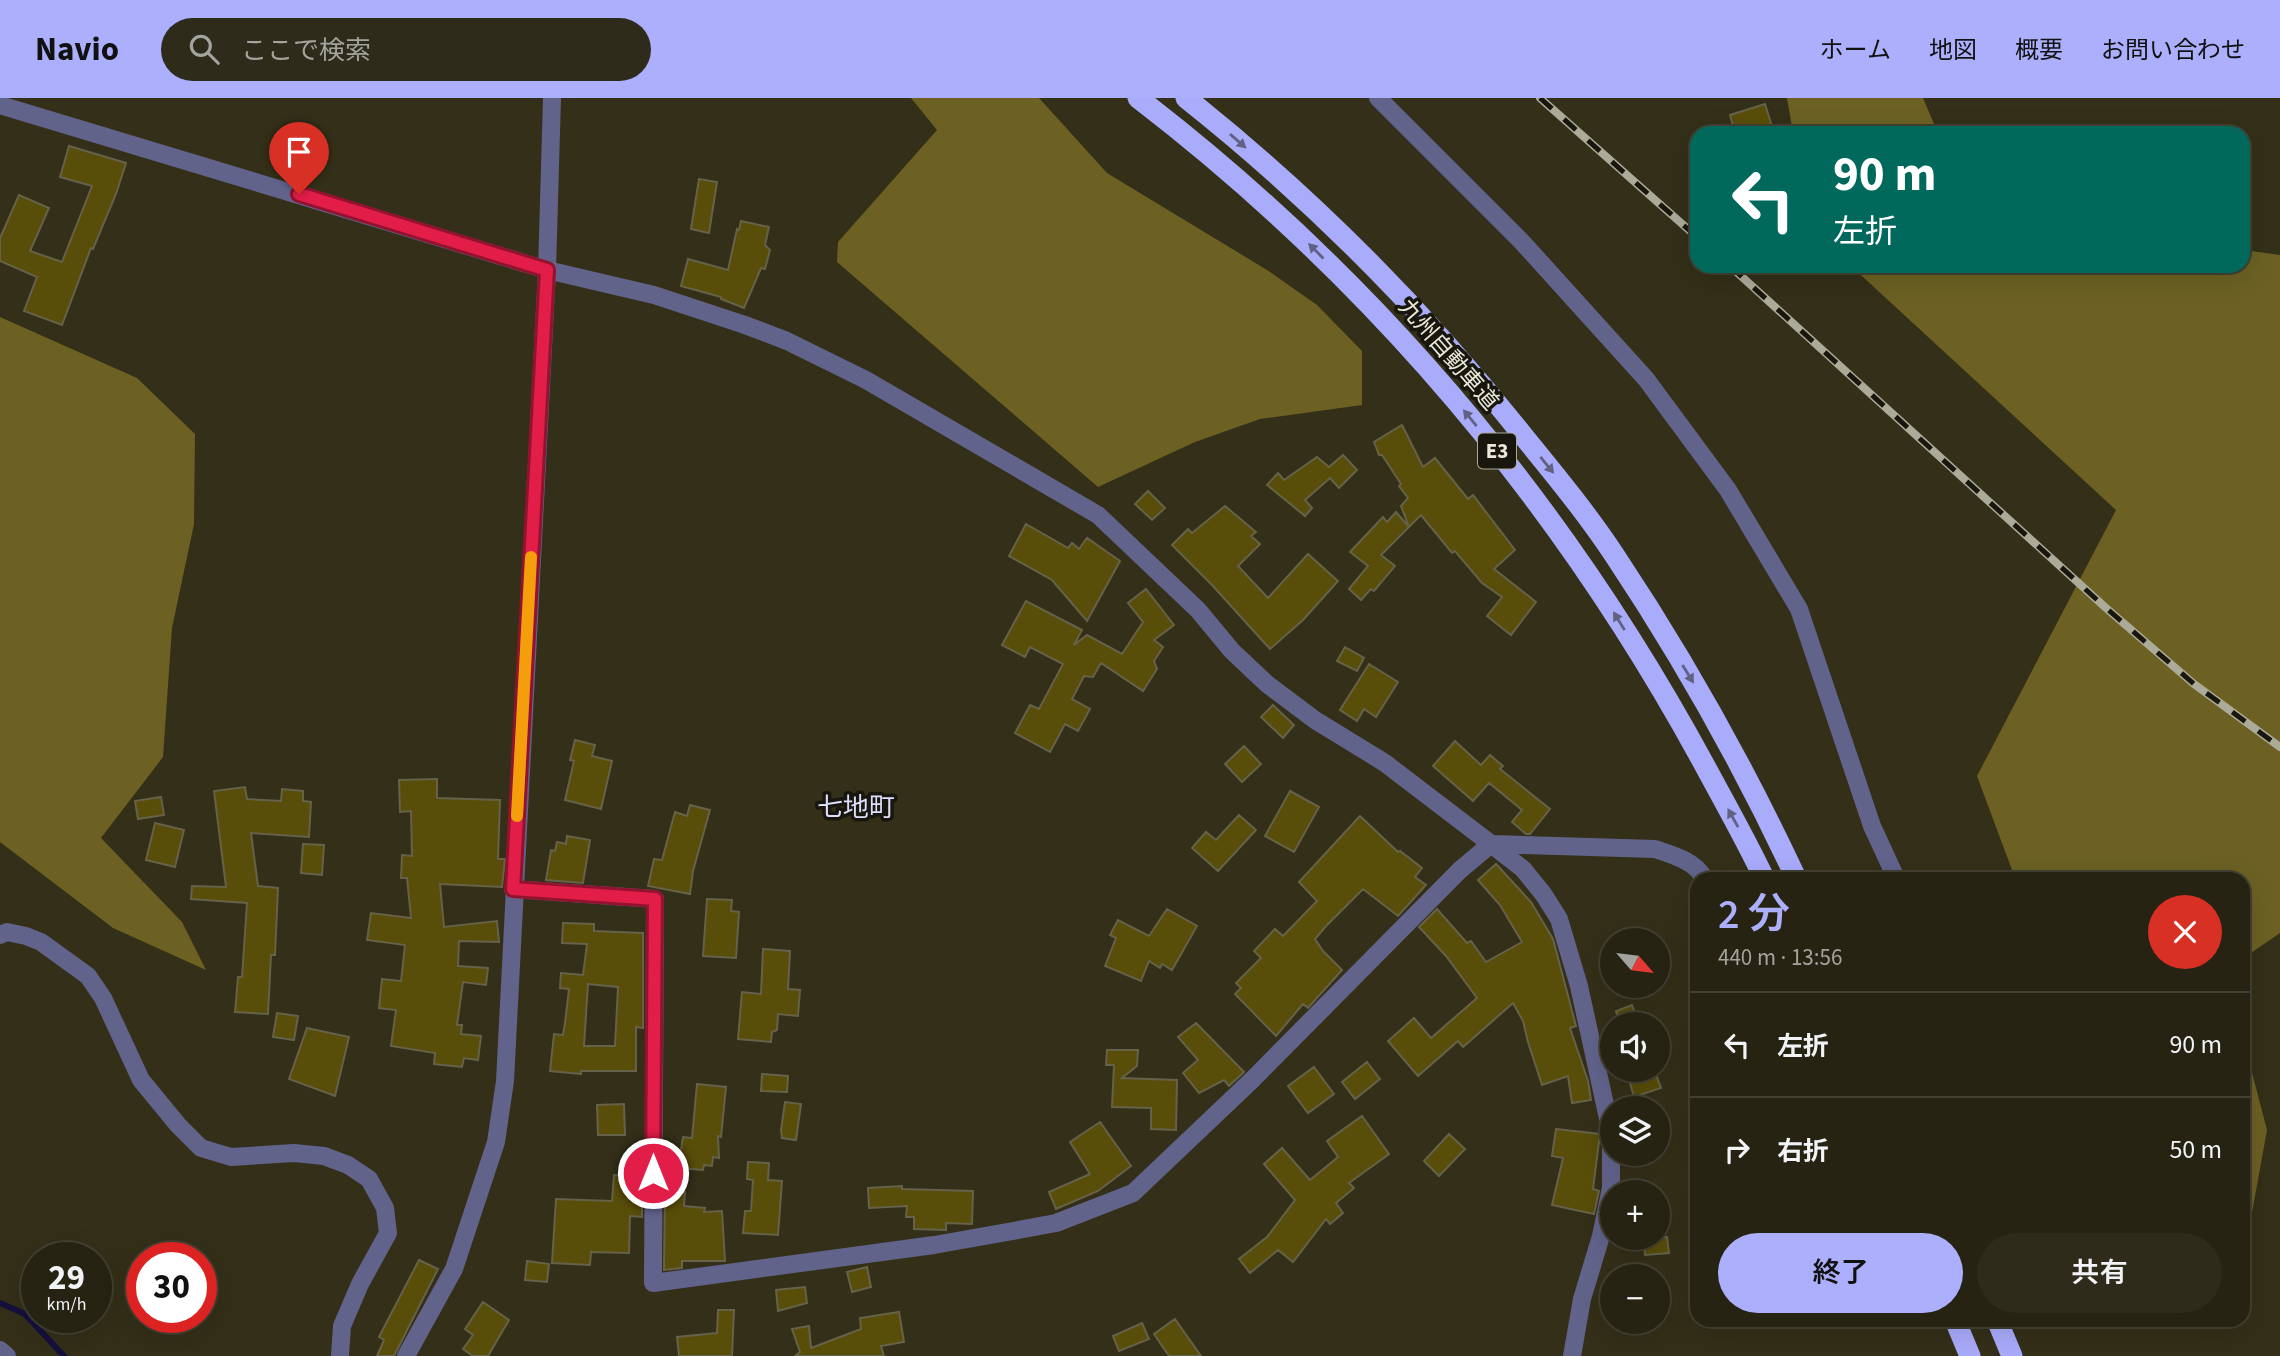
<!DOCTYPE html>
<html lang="ja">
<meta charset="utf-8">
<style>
body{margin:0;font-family:"Source Sans 3","Noto Sans JP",sans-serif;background:#2e2b1b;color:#f1f3f6;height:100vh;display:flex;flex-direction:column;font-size:26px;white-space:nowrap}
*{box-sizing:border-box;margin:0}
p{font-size:23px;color:#a4a49f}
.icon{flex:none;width:38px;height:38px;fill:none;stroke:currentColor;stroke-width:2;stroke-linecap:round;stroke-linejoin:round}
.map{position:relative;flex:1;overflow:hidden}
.panel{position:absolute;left:1690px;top:774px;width:560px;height:455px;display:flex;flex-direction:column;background:#262312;border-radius:21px;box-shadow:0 7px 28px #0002,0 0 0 2px #424032}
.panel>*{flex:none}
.banner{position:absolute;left:1690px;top:28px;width:560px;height:147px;border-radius:21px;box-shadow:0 7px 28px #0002,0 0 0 2px #424032;background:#00695c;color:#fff;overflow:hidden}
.needle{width:46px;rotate:118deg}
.buttons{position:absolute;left:1600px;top:830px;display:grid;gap:14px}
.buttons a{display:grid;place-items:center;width:70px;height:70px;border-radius:50%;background:#262312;box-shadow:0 7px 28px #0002,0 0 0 2px #424032;font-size:35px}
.speed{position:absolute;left:21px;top:1144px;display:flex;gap:14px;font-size:35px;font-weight:700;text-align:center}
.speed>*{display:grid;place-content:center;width:91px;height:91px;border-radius:50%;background:#262312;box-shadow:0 7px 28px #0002,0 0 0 2px #424032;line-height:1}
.speed small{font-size:18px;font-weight:400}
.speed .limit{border:10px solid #d22;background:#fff;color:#111}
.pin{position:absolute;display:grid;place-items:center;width:60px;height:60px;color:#fff;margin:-72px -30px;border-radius:50% 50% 50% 0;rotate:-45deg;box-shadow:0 0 7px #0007}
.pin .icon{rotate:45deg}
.me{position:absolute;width:77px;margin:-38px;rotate:0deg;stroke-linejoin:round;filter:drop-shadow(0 0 5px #0008)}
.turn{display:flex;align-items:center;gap:24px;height:147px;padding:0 28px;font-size:32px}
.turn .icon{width:91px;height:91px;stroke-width:2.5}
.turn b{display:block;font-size:49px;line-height:60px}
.round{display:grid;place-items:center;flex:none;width:74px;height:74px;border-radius:37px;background:#2e2b1b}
.overview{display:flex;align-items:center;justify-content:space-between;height:119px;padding:0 28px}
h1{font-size:42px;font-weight:600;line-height:52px;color:#acaffb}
.cta{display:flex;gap:14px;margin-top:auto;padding:14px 28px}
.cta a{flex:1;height:80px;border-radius:42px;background:#acaffb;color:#111;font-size:28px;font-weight:600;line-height:80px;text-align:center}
.cta a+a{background:#2e2b1b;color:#f1f3f6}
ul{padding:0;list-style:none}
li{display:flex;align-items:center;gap:21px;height:105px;padding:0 28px;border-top:2px solid #424032}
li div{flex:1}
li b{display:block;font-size:26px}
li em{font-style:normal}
header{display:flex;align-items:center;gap:42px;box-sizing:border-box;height:98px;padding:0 35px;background:#acaffb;color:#111}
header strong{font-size:33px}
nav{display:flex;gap:38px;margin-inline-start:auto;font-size:24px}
.search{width:490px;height:63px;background:#2e2b1b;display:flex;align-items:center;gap:18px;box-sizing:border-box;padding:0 24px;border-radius:38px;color:#a4a49f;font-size:26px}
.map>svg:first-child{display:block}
</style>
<header>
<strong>Navio</strong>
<div class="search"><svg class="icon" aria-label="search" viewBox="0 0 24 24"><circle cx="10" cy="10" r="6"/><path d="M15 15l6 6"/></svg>ここで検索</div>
<nav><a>ホーム</a><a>地図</a><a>概要</a><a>お問い合わせ</a></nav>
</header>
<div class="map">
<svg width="2280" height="1258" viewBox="0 0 2280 1258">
<rect width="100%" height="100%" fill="#332f18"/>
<!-- forest -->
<path fill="#6c6123" d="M911,0H1039L1107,75L1267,172L1317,207L1362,253V307L1260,321L1195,344L1098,389L837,164L838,144L937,32Z
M1787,0H1923L1938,35H1793Z
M2244,152L2280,157V835L2248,857L2244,892V780H2015L1977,678L2116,412L1851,168H2244Z
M0,219L137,280L195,336L194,426L172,530L163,659L101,740L182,824L206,872L113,830L0,744Z
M2244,944L2267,1032L2247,1142L2244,1146Z"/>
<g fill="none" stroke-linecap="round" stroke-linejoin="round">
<!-- stream -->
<path stroke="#16103d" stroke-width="6" d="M0,1205L25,1216L64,1258"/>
</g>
<!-- building -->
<path fill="#584d09" stroke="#666249" stroke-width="2" fill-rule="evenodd" d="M1765,6L1774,35H1735L1730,17Z
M69,48L126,65L116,96L93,151L91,150L62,227L24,213L37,179L0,163V140L19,97L49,110L30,153L62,164L92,88L60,79Z
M699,81L717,84L709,135L691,131Z
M741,123L769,129L765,147L770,152L765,171L761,170L744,210L721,201V199L681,188L688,161L728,172L737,131L739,132Z
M1402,327L1423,369L1435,360L1468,401L1473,397L1515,452L1494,471L1536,504L1511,537L1487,518L1502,499L1482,485L1455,453L1452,455L1421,417L1409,429L1401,408L1408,400L1399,388L1401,386L1382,357H1379L1374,344Z
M1343,357L1357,372L1339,390L1330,380L1305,402L1312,410L1305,418L1267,387L1278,375L1284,382L1317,359L1329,369Z
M1148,393L1165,410L1152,422L1135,406Z
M1225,408L1256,434L1251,438L1260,446L1238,468L1268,500L1308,456L1338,483L1303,522L1270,551L1212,487L1172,447L1188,431L1192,435Z
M1396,414L1409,429L1381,457L1395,468L1374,493L1371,491L1361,502L1349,491L1368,468L1350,454L1383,419L1387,424Z
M1026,426L1068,450L1072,445L1079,451L1087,440L1120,463L1087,523L1052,482L1009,458Z
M1146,491L1174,527L1154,542L1163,549L1154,563L1157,571L1143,593L1101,565L1093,579L1084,578L1072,601L1090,611L1078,633L1065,626L1050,654L1015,635L1030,607L1039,611L1063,566L1030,549L1025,559L1002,547L1026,503L1082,532L1074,547L1087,537L1122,556L1143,524L1128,505Z
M1345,549L1364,560L1357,573L1337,563Z
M1369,566L1398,584L1376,619L1364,611L1357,623L1340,612Z
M1273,607L1294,627L1283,640L1261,619Z
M575,642L595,647L592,658L612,663L601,711L565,702L574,663L570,662Z
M1455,643L1481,667L1490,657L1503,668L1500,671L1550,711L1530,736H1526L1512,724L1522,712L1489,685L1473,703L1433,668Z
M1244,648L1261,666L1242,684L1225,666Z
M437,681V700L500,702L498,761H505L502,789L440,786L444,829L497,823L499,844L459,843L458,868L488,870L486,887L463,884L457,927H462L461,936L481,938L478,962L464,960L462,969L434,966L435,955L391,948L396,912L379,910L382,881L401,883L405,847L367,842L371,815L411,820L407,780H401L402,757L412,758L411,713L400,714L399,682Z
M245,689L247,701L281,703L282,691L303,693V703L311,704L309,739L251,735L258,788L278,790L275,857H271L268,916L235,914L238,879H242L247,805L191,801L192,788L226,789L214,693Z
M1290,693L1319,709L1294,754L1265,738Z
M161,699L164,717L138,721L135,703Z
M690,707L710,712L693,773L690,796L648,788L654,761L662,762L675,714L687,718Z
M1239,717L1256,732L1218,773L1192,750L1206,734L1216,742Z
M1360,718L1398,754L1400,753L1422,770L1415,779L1426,787L1398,818L1363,791L1326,828L1315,841L1323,853L1342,872L1308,910L1303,906L1276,938L1235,896L1241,890L1236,885L1261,860L1254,853L1275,831L1283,838L1317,803L1299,784Z
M155,725L184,732L175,769L146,762Z
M567,738L590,742L583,785L546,782L551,752L555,753L557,744L566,746Z
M303,746L324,747L322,777L301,775Z
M1496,766L1531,804L1553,841L1576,928L1570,930L1588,983L1591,1002L1572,1005L1568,978L1542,987L1528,944L1523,923L1513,905L1463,949L1458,943L1418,978L1388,943L1414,920L1431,940L1477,900L1446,858L1419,829L1437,811L1467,845L1471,843L1486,864L1522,844L1500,807L1478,782Z
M707,801L732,802L731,813L739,814L736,860L703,858Z
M1167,811L1197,828L1172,872L1162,866L1160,870L1149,863L1141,883L1105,868L1116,840L1110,837L1118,822L1149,838Z
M563,825L594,826V833L643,835V930L636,929V973H581V976L550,973L554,936L563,937L565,925L569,891L560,890L561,875L583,877L587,846L562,845ZM588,886L618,889L615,948H584Z
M763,851L790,853L788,891L800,892L798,918L778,916L777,932L772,934L771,944L738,941L742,894L761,896Z
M1632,907L1639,926H1620L1616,913Z
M277,915L298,918L294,942L273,939Z
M1196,925L1244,974L1229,988L1224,982L1199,995L1183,975L1198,962L1178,939Z
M307,930L349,939L335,998L289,981Z
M1107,952H1138L1137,968L1122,980L1177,982L1176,1032L1151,1031V1010L1112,1009L1114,967H1106Z
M1367,964L1380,981L1355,1001L1342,984Z
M1314,969L1334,996L1308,1015L1288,988Z
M1626,971H1654L1661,990L1634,999Z
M762,976L788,978L787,994L761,993Z
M697,986L726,989L721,1039L718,1038L719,1060L713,1059L712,1068L704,1067L703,1072L678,1070L683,1039L692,1040Z
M785,1004L801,1006L796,1042L782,1040L781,1032Z
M624,1006L625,1037H598L597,1007Z
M1362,1018L1389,1056L1349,1085L1354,1090L1336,1105L1343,1115L1330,1126L1326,1121L1293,1164L1278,1152L1250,1175L1239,1161L1267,1139L1295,1102L1264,1066L1282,1050L1310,1082L1338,1059L1327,1043Z
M1100,1024L1131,1068L1098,1093L1056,1111L1049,1094L1090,1076L1070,1044Z
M1556,1031L1600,1036L1593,1091L1599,1093L1594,1116L1552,1107L1563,1060L1552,1058Z
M1449,1036L1465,1051L1439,1078L1424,1063Z
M748,1064L769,1065L768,1082L782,1083L778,1137L743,1135L745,1113H751L753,1082L747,1081Z
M614,1077L634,1078L633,1089L642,1090V1119L630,1118L629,1155L591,1154L590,1167L552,1165L556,1101L612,1103Z
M902,1088V1091L973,1093L972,1126L946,1125V1132L914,1131V1119H906L907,1108L869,1110L868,1090Z
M665,1092L685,1094L684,1108L705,1110L704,1114L722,1113L725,1163H682V1170L664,1172Z
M1644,1139H1667L1669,1155L1645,1157Z
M419,1162L438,1171L394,1258H377L384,1242L379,1239Z
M527,1163L549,1166L547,1184L525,1182Z
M867,1169L871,1189L852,1194L847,1174Z
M805,1189L807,1205L778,1213L776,1192Z
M483,1204L509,1222L488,1258H473L463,1251L473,1237L465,1231Z
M718,1212H734L732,1258H679L677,1239L717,1235Z
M899,1214L904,1244L881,1248L884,1258H795L800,1254L792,1231L809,1228L811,1250L861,1231L860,1220Z
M1175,1221L1201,1258H1169L1154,1236Z
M1142,1225L1149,1241L1119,1253L1113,1238Z"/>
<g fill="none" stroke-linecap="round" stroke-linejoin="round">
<!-- minor -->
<path stroke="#61638b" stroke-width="18" d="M1378,0L1522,144L1646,281L1728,392L1799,511L1872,728L1896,780
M0,7L547,172L654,197L745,227L787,243L866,282L1098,417L1198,512L1232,553L1267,586L1315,622L1385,665L1491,746L1523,771L1544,797L1559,821L1579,888L1611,1034V1090L1601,1138L1582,1201L1572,1258
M513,791L655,801L653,1185L934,1147L1013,1133L1056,1125L1133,1095L1252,982L1460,772L1491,746L1655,751C1673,757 1695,763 1704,780
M0,837L7,834L26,838L41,844L88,878L103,900L141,982L178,1027L201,1050L231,1059L294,1055L324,1058L348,1067L369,1081L385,1110L388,1135L360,1186L342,1228L340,1258
M406,1258L454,1171L496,1044L505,983L547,172L552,0"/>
<!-- tertiary -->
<path stroke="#61638b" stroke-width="18" d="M0,1252L7,1258"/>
<!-- motorway -->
<path stroke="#a9abfb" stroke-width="21" d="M1138,0C1375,182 1563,406 1705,668C1725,705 1746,742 1764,780
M1186,0C1312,100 1425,214 1525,340C1556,378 1588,417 1615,458C1683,560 1744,669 1796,780
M1955,1222L1970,1258
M1997,1222L2012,1258"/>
<!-- rail casing -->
<g stroke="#acaa99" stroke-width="8">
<path id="rail" d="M1540,0L1698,140
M1730,168L2106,510L2194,586L2280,649"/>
</g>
<!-- rail -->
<use href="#rail" stroke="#19170d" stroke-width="5" stroke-dasharray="16" stroke-linecap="butt"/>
</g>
<!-- one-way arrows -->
<defs><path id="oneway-solid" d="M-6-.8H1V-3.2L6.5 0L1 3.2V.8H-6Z" transform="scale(1.75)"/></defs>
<g fill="#616184">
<use href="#oneway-solid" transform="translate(1238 43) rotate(41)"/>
<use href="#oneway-solid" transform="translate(1316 153) rotate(-135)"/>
<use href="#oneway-solid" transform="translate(1470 320) rotate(-129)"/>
<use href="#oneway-solid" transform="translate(1547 367) rotate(51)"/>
<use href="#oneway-solid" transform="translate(1619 523) rotate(-122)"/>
<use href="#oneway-solid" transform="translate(1688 576) rotate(58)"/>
<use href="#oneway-solid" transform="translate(1733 720) rotate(-119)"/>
</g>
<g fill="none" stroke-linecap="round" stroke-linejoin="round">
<!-- route casing -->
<g stroke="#92132f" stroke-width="18">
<path id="route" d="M299,96L547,172L513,791L655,801L653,1075"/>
</g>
<!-- route -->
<use href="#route" stroke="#e11d48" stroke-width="12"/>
<!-- slow -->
<path stroke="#f59e0b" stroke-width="12" d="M517,718L531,459"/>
</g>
<g text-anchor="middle" stroke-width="7" stroke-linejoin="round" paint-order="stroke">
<!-- shield labels -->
<rect fill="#19170d" stroke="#aba99c" stroke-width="2" x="1478" y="335.5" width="38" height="35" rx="5"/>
<g font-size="21" font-weight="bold" fill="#eae8da">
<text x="1497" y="360">E3</text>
</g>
<!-- street labels -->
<g font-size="23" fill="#eae8da" stroke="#19170d">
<text transform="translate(1449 256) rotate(49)" y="8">九州自動車道</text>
</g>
<!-- quarter labels -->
<g font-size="26" fill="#dddffd" stroke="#19170d">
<text x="856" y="718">七地町</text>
</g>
</g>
</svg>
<div class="buttons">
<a><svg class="needle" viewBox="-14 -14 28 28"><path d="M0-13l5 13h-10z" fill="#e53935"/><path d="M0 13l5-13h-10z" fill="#a4a49f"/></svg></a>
<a><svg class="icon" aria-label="sound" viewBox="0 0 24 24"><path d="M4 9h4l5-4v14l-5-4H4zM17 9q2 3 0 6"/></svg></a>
<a><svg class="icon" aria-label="layers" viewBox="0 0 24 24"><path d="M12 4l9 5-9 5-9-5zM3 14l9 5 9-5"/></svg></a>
<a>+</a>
<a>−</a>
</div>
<div class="speed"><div>29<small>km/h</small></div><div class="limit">30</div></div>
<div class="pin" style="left:299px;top:96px;background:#d93025"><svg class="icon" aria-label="arrive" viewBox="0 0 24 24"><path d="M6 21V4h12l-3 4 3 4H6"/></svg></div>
<svg class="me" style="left:653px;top:1075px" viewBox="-20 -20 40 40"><circle r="17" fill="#e11d48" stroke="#fff" stroke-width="3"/><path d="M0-11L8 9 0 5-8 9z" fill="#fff"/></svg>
<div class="banner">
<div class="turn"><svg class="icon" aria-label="left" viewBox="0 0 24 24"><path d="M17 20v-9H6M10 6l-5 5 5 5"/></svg><div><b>90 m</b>左折</div></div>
</div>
<section class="panel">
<div class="overview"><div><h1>2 分</h1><p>440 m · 13:56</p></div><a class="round" style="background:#d93025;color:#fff"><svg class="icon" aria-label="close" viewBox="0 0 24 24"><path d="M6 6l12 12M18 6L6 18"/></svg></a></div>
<ul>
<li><svg class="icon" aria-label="left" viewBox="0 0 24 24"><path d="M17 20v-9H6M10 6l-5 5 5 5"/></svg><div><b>左折</b></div><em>90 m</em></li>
<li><svg class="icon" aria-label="right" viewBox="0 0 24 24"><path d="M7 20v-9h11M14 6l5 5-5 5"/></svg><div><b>右折</b></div><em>50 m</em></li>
</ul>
<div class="cta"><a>終了</a><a>共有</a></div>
</section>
</div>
